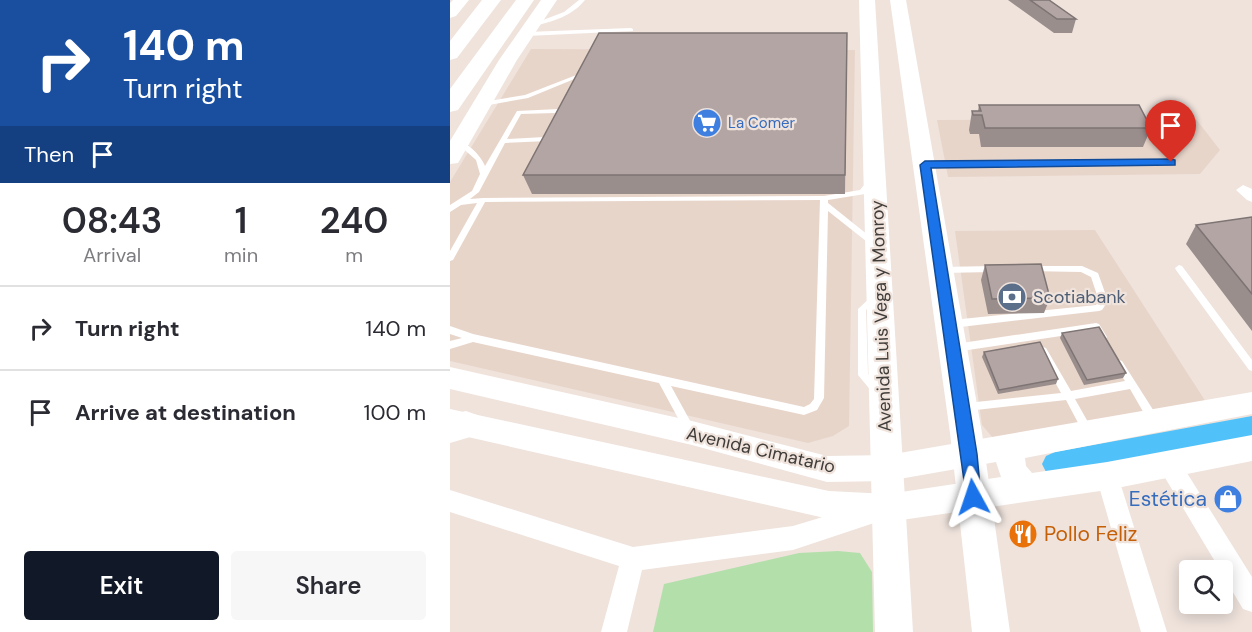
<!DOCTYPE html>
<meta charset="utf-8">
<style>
body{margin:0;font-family:"DM Sans",sans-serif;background:#f7f7f7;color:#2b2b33;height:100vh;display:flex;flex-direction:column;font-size:22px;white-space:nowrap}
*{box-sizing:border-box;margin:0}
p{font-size:20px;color:#7c7c81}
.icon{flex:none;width:33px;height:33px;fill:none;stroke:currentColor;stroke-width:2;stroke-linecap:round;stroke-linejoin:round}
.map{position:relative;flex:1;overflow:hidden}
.sheet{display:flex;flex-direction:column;background:#fff;width:450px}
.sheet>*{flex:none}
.hud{background:#1a4fa0;color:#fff;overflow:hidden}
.controls{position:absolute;left:729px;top:560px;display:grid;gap:12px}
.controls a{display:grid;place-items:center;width:54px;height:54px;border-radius:6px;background:#fff;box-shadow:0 3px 15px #0003;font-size:30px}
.pin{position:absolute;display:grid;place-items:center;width:51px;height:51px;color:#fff;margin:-62px -26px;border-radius:50% 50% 50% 0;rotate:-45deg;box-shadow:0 0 6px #0007}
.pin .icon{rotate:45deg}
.me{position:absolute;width:66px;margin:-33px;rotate:355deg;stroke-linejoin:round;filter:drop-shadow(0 0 4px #0008)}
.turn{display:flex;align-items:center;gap:21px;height:126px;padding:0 24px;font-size:27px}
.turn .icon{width:78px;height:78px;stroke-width:2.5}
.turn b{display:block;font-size:42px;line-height:51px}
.then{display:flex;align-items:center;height:57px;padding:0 24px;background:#0003;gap:12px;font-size:22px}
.eta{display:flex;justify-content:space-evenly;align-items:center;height:102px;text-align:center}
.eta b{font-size:36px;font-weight:600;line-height:42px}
.primary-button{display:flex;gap:12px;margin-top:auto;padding:12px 24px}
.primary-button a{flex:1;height:69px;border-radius:6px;background:#111827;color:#fff;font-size:24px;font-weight:600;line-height:69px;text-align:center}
.primary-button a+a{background:#f7f7f7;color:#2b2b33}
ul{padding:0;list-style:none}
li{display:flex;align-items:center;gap:18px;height:84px;padding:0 24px;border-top:2px solid #e1e1e2}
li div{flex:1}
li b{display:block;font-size:22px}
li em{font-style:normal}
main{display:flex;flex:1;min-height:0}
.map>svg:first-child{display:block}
</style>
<main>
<section class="sheet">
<div class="hud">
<div class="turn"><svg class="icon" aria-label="right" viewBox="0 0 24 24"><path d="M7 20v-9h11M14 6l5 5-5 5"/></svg><div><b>140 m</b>Turn right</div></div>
<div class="then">Then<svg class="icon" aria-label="arrive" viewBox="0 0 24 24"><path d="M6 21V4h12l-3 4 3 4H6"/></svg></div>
</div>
<div class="eta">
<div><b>08:43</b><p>Arrival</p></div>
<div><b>1</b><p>min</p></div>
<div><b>240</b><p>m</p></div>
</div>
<ul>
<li><svg class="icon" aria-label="right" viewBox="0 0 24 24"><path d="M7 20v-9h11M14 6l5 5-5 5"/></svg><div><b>Turn right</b></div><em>140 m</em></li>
<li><svg class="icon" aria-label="arrive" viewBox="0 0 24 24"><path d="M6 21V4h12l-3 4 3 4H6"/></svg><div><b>Arrive at destination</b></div><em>100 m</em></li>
</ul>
<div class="primary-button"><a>Exit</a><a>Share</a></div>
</section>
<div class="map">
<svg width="802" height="632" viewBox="0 0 802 632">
<rect width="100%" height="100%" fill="#efe3dc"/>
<!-- built -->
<path fill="#e8d5ca" d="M81,49L405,50L399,426L383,436L358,443L0,361V182Z
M746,119L770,150L750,174L498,177L487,120Z
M645,230L756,402L543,438L532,425L505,231Z"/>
<!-- green -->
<path fill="#b3dfab" d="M388,551L410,553L422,572L423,632H203L214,584L349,553Z"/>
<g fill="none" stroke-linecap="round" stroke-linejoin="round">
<!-- canal -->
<path fill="#51c1fa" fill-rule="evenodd" d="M802,416V438L605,476L596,472L592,464L596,456L605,452Z"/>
<!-- service -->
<path fill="#fff" fill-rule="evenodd" d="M129,0H135C122,16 104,21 85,26L80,25L114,12Z
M181,28L183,29V31L77,36L74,34L77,32Z
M134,72L139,73L78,98L33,106L30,104L33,102L75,95Z
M109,109L112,111L109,120L106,122L103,120L105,113L71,114L57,139L95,137L97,132L100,130L103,132L101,139L98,141L55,143L29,192L20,199L33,198L374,196L410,190L418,180H424V184L415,194L378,200V203L428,243L427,245H421L378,211L374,398L367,410L354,415L221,386L244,428L243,431L239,433L235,431L209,383L23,342L0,349V341L12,338L0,334V326L23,334L354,407L360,404L364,399L370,200L35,202L3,260L0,261V251L27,203L11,205L0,212V205L22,191L30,174L26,160L8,144V142C18,142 31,156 35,166L67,111Z
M721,160H724V164L475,167L471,165L475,163Z
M729,265L732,266L802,360V371L799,370L726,270L725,268Z
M543,266L547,269L543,272L491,273L487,270L491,267Z
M581,266H632L648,273L658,301L652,310L649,311L502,328L499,326L497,324L499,322L502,320L646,305L649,301L641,277L631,272L578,271L577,269Z
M426,294L429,295L430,297L429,299L416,310L418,374L431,390L429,393L426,394L423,393L408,375V309L423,295Z
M646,323L649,324L657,337L655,340H649L644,331L505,352L502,351L500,348L502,345L505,344Z
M593,347L596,348L621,391L675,381L664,364L666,361L669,360L672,361L707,416L708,419L707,422L703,423L699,422L680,389L625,399L643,431L642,434L638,436L634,434L616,400L517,411L513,410L512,407L513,404L517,403L611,393L588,351L590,348Z"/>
<!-- minor -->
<path fill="#fff" fill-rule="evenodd" d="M793,185L802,189V202L797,200L786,190Z
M719,454L727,457L802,577V612L793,609L772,574V570H770L711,471L708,464L711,457Z
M657,466L665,469L668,476L717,632H691L646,476L649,469Z
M0,490L183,547L343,526L422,502L430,505L433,513L430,521L343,550L192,570L177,632H151L169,566L0,512Z"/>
<!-- tertiary -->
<path fill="#fff" fill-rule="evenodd" d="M0,367L242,421L377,456L438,455L802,392V414L575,458L576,466L582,473L657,462L802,435V461L657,490L438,522L379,519L0,433V409L379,491L438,494L551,477L546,462L438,481L377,482L242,445L0,389Z"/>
<!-- secondary -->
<path fill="#fff" fill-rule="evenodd" d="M3,0H19L6,16L0,18V3Z
M91,0H107L67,60L11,158L8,163L0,164V141L49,60Z
M409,0H425L463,632H425Z
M440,0H456L532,433L560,632H522L500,433Z
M16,411L27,415L31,425L27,435L0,443V415Z"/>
<!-- trunk -->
<path fill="#fff" fill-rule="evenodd" d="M32,0H51L7,58L0,60V41Z
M66,0H84L8,110L0,112V89Z"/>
</g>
<!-- wall -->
<path fill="#9a8e8d" d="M558,0H599L626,19L622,33H604Z
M397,33L395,194H82L73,175Z
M529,105L701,128L693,147H531L529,134H520L519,130L522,111H528Z
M802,217V331L736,244L746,225Z
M535,265L600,298L594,313L538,314L531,280Z
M612,333L676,373L673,378L634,385L610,338Z
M534,352L608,379L606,384L548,394L532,357Z"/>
<!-- building -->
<path fill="#b3a5a4" stroke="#7d7473" stroke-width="1.5" d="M580,0H599L626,19H607Z
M149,33H397L395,175H73Z
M529,105H689L701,128H535L532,115H523L522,111H531Z
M802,217V294L746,225Z
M591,264L600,298L542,299L535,265Z
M649,327L676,373L637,380L612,333Z
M590,342L608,379L549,390L534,352Z"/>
<!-- route -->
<path fill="#1a73e8" stroke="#114b97" stroke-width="1.5" d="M721,159L725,160V165L481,168L527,454L531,497L529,502L523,505L517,502L470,165L475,161Z"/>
<!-- icons -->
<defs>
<g id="supermarket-disc" transform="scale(1.5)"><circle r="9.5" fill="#3f7fe0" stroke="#efe3dc"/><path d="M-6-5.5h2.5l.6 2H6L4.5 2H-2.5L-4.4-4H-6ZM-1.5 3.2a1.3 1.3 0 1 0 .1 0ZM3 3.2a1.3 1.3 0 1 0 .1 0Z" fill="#fff"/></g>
<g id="bank-disc" transform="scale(1.5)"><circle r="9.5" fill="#5c6f8a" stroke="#efe3dc"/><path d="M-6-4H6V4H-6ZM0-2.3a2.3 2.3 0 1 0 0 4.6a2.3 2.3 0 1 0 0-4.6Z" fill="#fff"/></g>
<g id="shop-disc" transform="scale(1.5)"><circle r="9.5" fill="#3f7fe0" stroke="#efe3dc"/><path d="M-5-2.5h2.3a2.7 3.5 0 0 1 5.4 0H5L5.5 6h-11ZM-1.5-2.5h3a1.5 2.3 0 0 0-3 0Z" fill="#fff"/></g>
<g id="restaurant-disc" transform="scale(1.5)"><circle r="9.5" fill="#e8710a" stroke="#efe3dc"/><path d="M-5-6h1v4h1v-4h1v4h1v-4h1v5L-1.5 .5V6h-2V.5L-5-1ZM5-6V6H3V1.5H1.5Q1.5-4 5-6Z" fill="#fff"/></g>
</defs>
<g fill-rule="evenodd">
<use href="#supermarket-disc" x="257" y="123"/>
<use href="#bank-disc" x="562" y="297"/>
<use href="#shop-disc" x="778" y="499"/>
<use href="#restaurant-disc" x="573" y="534"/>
</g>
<g text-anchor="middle" stroke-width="4.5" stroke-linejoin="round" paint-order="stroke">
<!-- far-shop labels -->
<g font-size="15" fill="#366cbe" stroke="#efe3dc" text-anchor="start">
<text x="278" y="128">La Comer</text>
</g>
<!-- service labels -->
<g font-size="18" fill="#4e5e75" stroke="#efe3dc" text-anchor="start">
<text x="583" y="303">Scotiabank</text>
</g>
<!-- street labels -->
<g font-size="18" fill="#403c39" stroke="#efe3dc">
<text transform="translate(431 316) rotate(-92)" y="6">Avenida Luis Vega y Monroy</text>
<text transform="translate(311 450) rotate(13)" y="6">Avenida Cimatario</text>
</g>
<!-- near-shop labels -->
<g font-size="21" fill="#366cbe" stroke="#efe3dc" text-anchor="end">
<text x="757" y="506">Estética</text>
</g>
<!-- near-food labels -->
<g font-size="21" fill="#c56008" stroke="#efe3dc" text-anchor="start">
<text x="594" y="541">Pollo Feliz</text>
</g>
</g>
</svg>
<div class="controls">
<a><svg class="icon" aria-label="search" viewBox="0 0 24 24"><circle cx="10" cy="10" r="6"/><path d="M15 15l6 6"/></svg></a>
</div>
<div class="pin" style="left:721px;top:162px;background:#d93025"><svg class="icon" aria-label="arrive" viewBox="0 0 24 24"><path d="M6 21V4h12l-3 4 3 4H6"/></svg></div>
<svg class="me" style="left:523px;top:497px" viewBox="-20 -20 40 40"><path d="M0-17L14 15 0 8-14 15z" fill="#1a73e8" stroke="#fff" stroke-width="4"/></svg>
</div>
</main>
